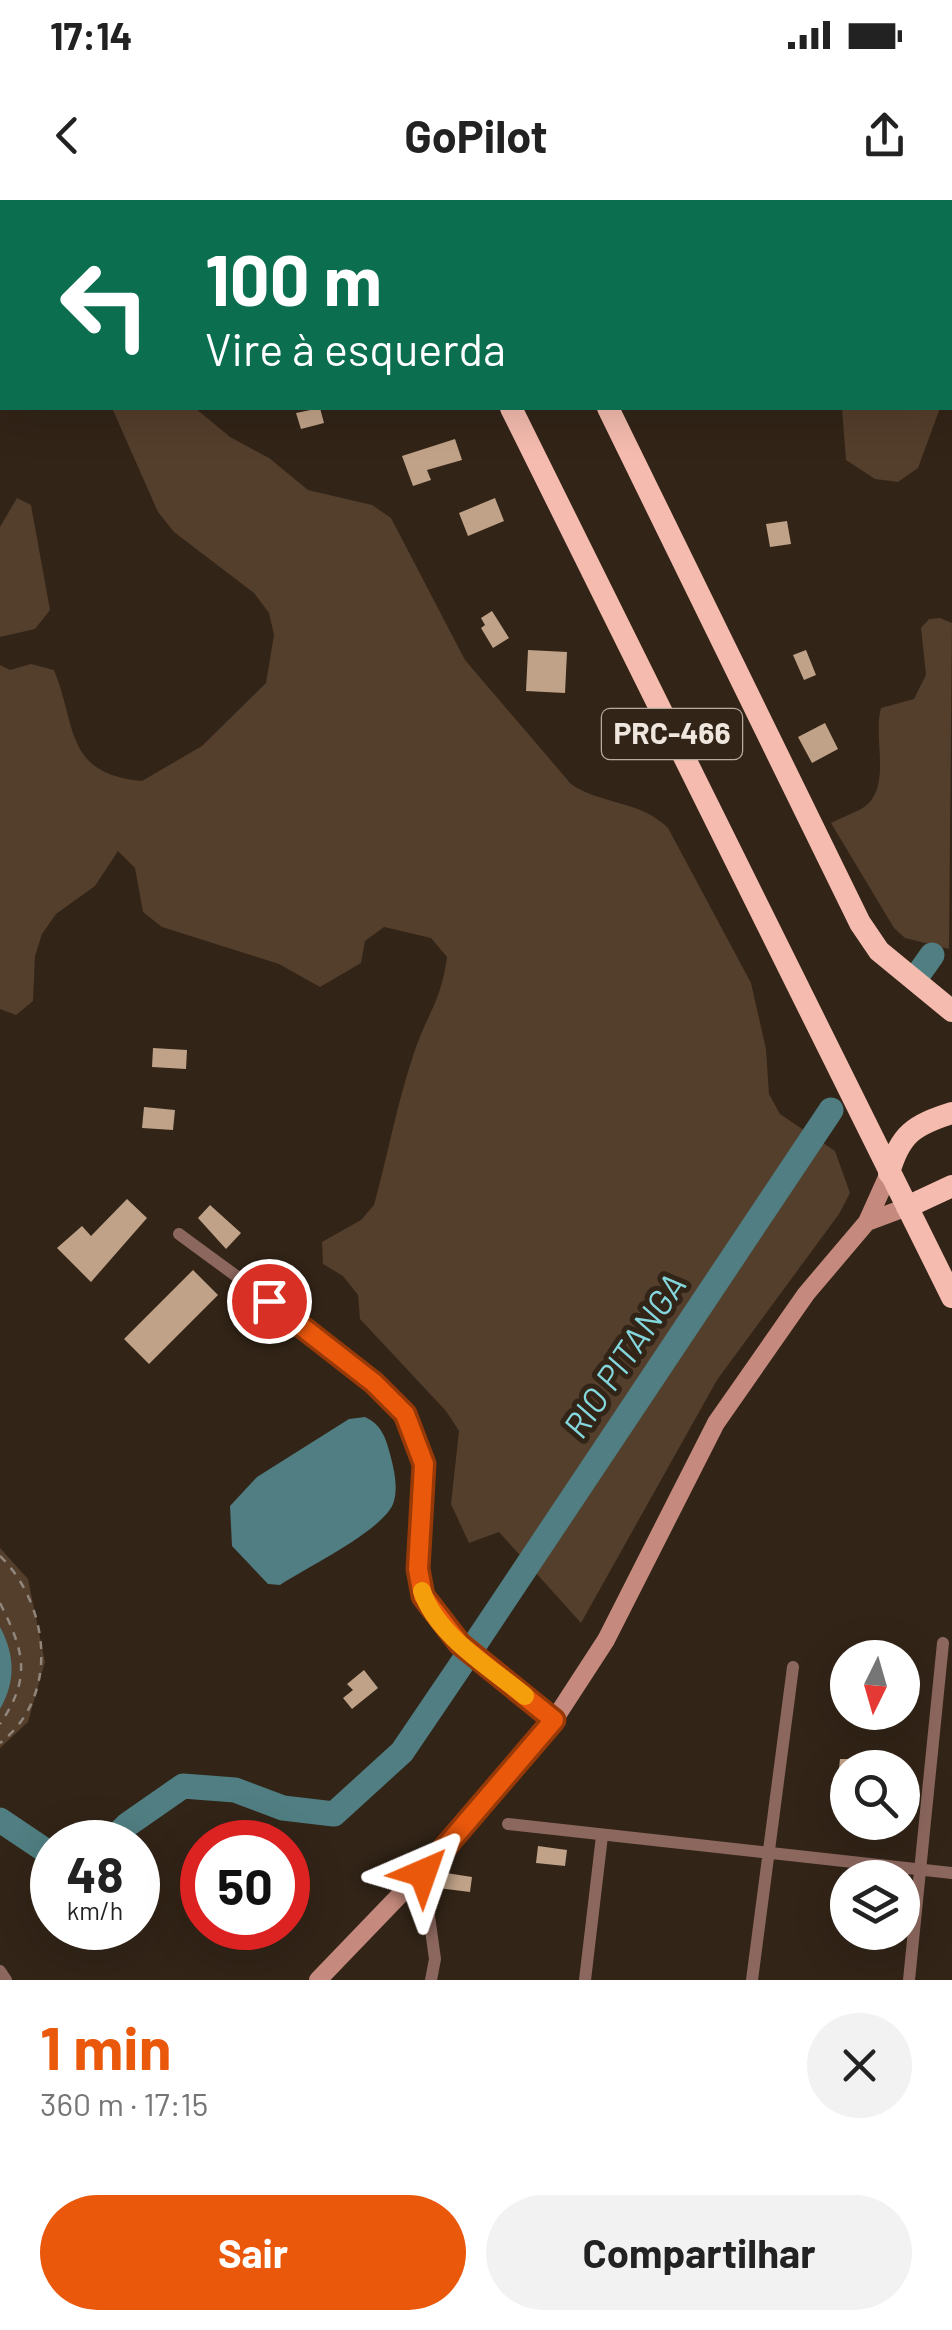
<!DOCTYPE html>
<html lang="pt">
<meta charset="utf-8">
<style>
body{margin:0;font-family:Barlow,sans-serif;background:#f2f2f2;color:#222;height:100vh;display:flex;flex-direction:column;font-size:38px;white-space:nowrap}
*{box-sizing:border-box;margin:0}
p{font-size:32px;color:#767676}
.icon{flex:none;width:55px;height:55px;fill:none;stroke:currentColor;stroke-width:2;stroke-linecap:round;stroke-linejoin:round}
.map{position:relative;height:1780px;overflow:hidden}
.drawer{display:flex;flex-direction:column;background:#fff;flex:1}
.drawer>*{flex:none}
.guide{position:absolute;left:0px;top:0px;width:952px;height:210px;box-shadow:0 10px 40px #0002;background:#0b6e4f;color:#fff;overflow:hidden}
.needle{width:65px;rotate:185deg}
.buttons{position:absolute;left:830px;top:1440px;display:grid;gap:20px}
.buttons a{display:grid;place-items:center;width:90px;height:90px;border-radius:50%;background:#fff;box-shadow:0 10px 40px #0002;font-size:50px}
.speed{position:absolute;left:30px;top:1620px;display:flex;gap:20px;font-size:50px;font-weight:700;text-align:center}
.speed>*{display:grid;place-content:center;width:130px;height:130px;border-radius:50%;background:#fff;box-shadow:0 10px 40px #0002;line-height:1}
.speed small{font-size:25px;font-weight:400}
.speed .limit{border:15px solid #d22;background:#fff;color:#111}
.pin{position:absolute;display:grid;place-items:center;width:85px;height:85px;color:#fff;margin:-42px;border:5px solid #fff;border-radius:50%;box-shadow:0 2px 10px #0007}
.me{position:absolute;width:110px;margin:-55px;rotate:43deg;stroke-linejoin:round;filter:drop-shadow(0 0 8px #0008)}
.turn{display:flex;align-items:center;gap:35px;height:210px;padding:0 40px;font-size:45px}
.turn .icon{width:130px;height:130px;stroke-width:2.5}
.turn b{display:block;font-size:70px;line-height:85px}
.round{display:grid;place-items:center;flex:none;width:105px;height:105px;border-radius:52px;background:#f2f2f2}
.overview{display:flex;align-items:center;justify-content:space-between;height:170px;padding:0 40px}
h1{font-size:60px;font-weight:700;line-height:75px;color:#ea580c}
.button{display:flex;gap:20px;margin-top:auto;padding:20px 40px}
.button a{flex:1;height:115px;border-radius:60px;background:#ea580c;color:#fff;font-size:40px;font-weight:700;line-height:115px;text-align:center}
.button a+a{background:#f2f2f2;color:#222}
.status{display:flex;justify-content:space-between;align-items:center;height:70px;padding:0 50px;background:#fff;direction:ltr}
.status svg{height:28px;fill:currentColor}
header{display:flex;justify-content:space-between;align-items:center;height:130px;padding:0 40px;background:#fff;font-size:45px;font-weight:700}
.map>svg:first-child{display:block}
</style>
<div class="status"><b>17:14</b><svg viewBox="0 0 49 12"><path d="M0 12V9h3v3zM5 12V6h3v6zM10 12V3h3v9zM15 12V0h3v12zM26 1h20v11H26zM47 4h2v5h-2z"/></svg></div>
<header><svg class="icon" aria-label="back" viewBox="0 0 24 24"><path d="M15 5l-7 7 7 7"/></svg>GoPilot<svg class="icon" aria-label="share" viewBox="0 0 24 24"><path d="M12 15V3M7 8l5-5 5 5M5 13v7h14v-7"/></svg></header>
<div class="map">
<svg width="952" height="1780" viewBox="0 0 952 1780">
<rect width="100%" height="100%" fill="#322417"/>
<!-- green -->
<path fill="#543e2c" d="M112,208H195L230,237L269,258L308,290L372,305L391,318L465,460L571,584C601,605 640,600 668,628L751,783L766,849L769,894L780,914L835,951L850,993L839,1014L717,1180L581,1423L499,1332L469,1343L451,1304L459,1231L446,1211L360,1119L358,1095L343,1076L323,1064L322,1042L361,1020L374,1005C388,954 397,903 414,853C427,814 441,802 447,757L431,738L384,727L365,741L361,763L320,787L279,764L162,727L143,712L135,668L118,651L95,686L56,714L42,734L35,756L33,801L16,815L0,809V465L10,470L31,464L54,470C77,526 64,574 142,581L202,546L266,483L274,435L269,413L254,393L174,332L158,312Z
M842,208H940L918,268L898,282L875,279L846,260Z
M17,298L31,305L50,410L35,429L0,437V327Z
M940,418L952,423L949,749L905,738L894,728L831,623C840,618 852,614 861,609C894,590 872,539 881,508L914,499L926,475L921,428L929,419Z
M0,1348L28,1379L45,1462L28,1522L0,1548Z"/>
<!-- water -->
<path fill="#507e82" d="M365,1217C381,1224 386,1238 390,1254C394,1269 398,1286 394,1301C387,1329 305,1368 280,1385L268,1384L232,1346L230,1306L257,1277L349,1219Z
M0,1427C15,1455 16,1481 0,1509Z"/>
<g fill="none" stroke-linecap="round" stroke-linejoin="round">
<!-- river -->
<path stroke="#507e82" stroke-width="25" d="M920,772L932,755
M477,1441L831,910
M0,1620L52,1655
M110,1642L127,1625L183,1586L235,1590L283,1608L334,1614L402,1552L463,1462"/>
</g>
<!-- building -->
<path fill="#c0a288" d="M320,208L324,223L301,229L296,213Z
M455,239L462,260L427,270L431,280L413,286L402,256Z
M495,298L504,321L468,336L459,313Z
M787,321L791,344L770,347L766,324Z
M492,411L509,438L493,448L481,428L485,425L481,418Z
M528,450L567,452L565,493L526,491Z
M806,450L816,475L804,480L793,455Z
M825,523L838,549L812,563L798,537Z
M153,848L187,850L186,869L152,867Z
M144,907L175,910L173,930L142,928Z
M127,999L147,1018L91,1082L57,1048L82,1026L91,1036Z
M210,1005L241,1033L226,1049L198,1018Z
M193,1070L218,1095L149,1164L124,1139Z
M364,1470L378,1488L352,1509L343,1498L353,1490L347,1484Z
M840,1559H848V1599L836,1598Z
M538,1646L567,1650L565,1666L536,1663Z
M440,1672L472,1677L470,1692L438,1688Z"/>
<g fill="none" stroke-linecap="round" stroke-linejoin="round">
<!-- path -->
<path stroke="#92877c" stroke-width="2.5" stroke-dasharray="8 8" stroke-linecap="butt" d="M0,1356C50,1405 60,1497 0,1543
M0,1403C24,1451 32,1477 0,1524"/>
<!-- minor -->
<path stroke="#8c675e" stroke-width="12" d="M179,1034C234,1075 291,1114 344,1158C364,1175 390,1193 406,1215C444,1269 405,1336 423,1394C437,1441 517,1488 554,1520
M508,1624L952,1673
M423,1673L435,1759L431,1780
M0,1771L6,1780
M585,1780L602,1636
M752,1780L793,1467
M909,1780L943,1443"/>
<!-- secondary -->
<path stroke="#c58a7d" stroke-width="18" d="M867,1022L907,1007
M318,1780L471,1621L554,1520L606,1440L716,1223L806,1094L867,1022L889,973"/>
<!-- trunk -->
<path stroke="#f4bbae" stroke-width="22" d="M420,0L421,2
M511,0L512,2
M511,208L952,1097
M608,208L860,723L879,751L952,811
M889,973C900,934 914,925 952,913
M907,1007L952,986"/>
</g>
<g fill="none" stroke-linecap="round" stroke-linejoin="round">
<!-- route casing -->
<g stroke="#983908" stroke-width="25">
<path id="route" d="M269,1101L374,1183L405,1214L424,1264L418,1369L423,1396L460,1444L554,1520L423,1673"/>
</g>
<!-- route -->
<use href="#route" stroke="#ea580c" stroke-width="18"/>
<!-- slow -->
<path stroke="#f59e0b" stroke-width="18" d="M422,1391C437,1436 490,1467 525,1496"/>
</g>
<g text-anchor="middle" stroke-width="10" stroke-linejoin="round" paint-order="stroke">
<!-- shield labels -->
<rect fill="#322417" stroke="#b6aca2" stroke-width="2.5" x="602" y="509" width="140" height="50" rx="8"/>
<g font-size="30" font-weight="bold" fill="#efe6de">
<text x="672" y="544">PRC-466</text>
</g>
<!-- water labels -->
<g font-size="35" font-style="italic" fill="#84d7dd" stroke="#322417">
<text transform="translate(625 1156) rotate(-56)" y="12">RIO PITANGA</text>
</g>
</g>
</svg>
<div class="buttons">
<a><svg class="needle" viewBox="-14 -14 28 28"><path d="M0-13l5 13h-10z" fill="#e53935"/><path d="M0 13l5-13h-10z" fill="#767676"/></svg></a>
<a><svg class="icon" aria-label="search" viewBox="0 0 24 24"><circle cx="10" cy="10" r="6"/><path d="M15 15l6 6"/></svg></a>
<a><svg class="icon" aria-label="layers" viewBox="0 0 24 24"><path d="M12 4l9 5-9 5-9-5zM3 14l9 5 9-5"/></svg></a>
</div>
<div class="speed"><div>48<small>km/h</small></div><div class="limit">50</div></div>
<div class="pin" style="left:269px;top:1101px;background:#d93025"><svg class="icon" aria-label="arrive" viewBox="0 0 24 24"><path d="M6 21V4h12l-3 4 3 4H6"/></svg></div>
<svg class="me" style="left:423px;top:1673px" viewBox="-20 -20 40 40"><path d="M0-17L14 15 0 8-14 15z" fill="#ea580c" stroke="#fff" stroke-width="4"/></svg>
<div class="guide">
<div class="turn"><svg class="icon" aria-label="left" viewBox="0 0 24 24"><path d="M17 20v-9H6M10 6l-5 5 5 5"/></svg><div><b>100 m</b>Vire à esquerda</div></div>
</div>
</div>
<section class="drawer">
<div class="overview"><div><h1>1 min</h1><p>360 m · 17:15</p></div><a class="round"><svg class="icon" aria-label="close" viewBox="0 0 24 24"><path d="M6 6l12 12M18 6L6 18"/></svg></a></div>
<div class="button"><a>Sair</a><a>Compartilhar</a></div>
</section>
